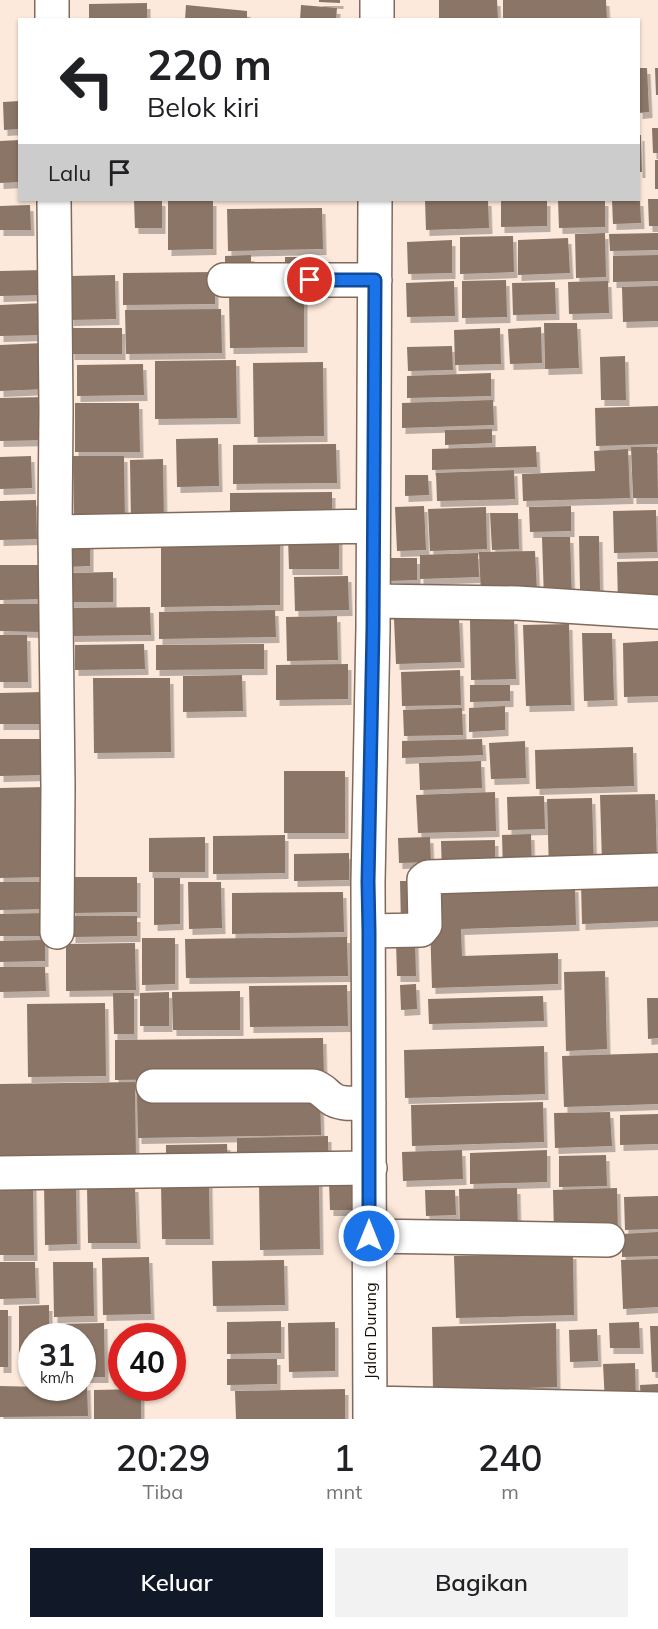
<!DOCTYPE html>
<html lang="id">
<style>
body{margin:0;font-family:Mulish,sans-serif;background:#f2f2f2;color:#202124;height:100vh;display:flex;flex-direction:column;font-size:22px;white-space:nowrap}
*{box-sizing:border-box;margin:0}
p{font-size:20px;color:#757577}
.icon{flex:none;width:33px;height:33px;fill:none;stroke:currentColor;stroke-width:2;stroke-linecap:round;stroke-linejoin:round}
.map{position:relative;height:1419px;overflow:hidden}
.drawer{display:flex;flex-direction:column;background:#fff;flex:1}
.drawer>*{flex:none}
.top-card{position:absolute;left:18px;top:18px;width:622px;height:183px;border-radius:0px;box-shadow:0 2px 4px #0004;background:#fff;color:#202124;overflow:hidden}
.speed{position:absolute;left:18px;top:1323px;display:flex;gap:12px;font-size:30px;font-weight:700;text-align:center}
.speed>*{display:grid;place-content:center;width:78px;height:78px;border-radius:50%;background:#fff;box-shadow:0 2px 4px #0004;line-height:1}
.speed small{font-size:15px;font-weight:400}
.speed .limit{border:9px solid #d22;background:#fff;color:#111}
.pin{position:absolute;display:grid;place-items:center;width:51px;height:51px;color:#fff;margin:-26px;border:3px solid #fff;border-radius:50%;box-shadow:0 2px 6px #0007}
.me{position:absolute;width:66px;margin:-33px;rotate:0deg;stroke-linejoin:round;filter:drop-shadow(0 0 4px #0008)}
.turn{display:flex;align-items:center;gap:21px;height:126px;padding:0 30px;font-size:27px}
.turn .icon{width:78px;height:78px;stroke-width:2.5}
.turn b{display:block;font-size:42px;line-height:51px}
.then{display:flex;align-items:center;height:57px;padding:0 30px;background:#0003;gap:12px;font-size:22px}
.eta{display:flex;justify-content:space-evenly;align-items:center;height:102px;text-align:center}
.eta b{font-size:36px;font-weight:600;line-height:42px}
.cta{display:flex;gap:12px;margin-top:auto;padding:12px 30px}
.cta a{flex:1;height:69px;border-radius:0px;background:#111827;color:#fff;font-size:24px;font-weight:600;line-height:69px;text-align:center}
.cta a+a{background:#f2f2f2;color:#202124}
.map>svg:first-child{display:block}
</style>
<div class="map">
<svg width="658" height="1419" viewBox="0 0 658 1419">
<defs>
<filter id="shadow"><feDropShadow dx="3.5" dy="6" stdDeviation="0" flood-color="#0004"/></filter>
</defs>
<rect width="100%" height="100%" fill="#fce9db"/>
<!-- building -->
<path fill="#8a7566" filter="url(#shadow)" d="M319,0H340V3L319,2Z
M439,0H497L498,20H439Z
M503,0H606L607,20H503Z
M147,3V20H89V4Z
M186,5L247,11V20H185Z
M301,5L337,8L336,20H300Z
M639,68H647L649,112L639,113Z
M655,68H658V95H656Z
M20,101V129L4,130L3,102Z
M652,128H658V153H653Z
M639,135H641L642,172H639Z
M20,140V182L0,183V141Z
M655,160H658V189H655Z
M648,199H658V226H649Z
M134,200H162V228H135Z
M168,200H213V249L168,250Z
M425,200H488L489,228L426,230Z
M501,200H547V226L501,227Z
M558,200H605V227L559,228Z
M612,200H640L641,223L613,224Z
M30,205L31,230H0V206Z
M322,208L323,249L228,251L227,209Z
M605,233L606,277L576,278L575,234Z
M658,233V250L610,251L609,234Z
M513,236L514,272L460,274V237Z
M568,238L570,273L518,275V240Z
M452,240V273L408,274L407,242Z
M251,255V278L225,279V256Z
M658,255V281L613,282V256Z
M285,257H319V274H285Z
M45,270V295L0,296V271Z
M215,272V304L123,305V273Z
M115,275L116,319L70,320V276Z
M506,280L507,317L462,318V281Z
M454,281L455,316L407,317L406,283Z
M608,281L609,313L569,314L568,282Z
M555,282L556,314L513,315L512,283Z
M658,286V321L623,322L622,287Z
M304,293V347L230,348L229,294Z
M44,303L45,335L0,336V305Z
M221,309L222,353L126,354L125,310Z
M544,323H577L579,368L545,369Z
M541,327L542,363L510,364L508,329Z
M70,328H122V354H71Z
M500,328L501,364L455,365L454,330Z
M43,343L45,389L0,391V345Z
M452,346L453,370L408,371L407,347Z
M625,356L626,400H601L600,357Z
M236,360L237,418L155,419V361Z
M323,362L324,436L254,437L253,363Z
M143,364L144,395L77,396V365Z
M491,373V396L407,398V376Z
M46,397L48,440L0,441V398Z
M493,400L494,425L402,428V403Z
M75,403H139L140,452H75Z
M658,406V444L596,446L595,408Z
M492,429V443L445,445V430Z
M218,438L219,486L177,487L176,439Z
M336,444L337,483L233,484V445Z
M536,446L537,467L432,470V449Z
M631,447H657L658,498H633Z
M628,449L630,498L523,501L522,474L595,471L594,451Z
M31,456L32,488L0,489V457Z
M73,456H124L125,523L74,524Z
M163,459L164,523L131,524L130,460Z
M514,470L515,499L437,501L436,473Z
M405,475H428L429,495L405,496Z
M332,492V521L230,522V493Z
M36,500L37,539L0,540V501Z
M424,506L426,550L397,551L395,507Z
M571,506V531L530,532L529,507Z
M486,507L487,549L430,551L428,509Z
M656,510L657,552L614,553L613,511Z
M490,513H518L519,549L492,550Z
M339,536V569H289L288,537Z
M579,536H599L600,590H580Z
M542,537H570L572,599L544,600Z
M280,539V605L161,607V540Z
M90,542V566L66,567L65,543Z
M535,551L537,592L481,593L479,552Z
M478,553L479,577L420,579V555Z
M386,558H417V580L387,581Z
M658,561V602L618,603L617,562Z
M0,565H47V599L0,600Z
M113,572V602H66L65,573Z
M348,576L349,610L295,611L294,577Z
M0,604H40V632L0,631Z
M150,607L151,635L71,636V608Z
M275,610L276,637L159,639V612Z
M337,616L338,660L287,661L286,617Z
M459,617L461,662L396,664L394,619Z
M514,618L516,679L471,680L470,620Z
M569,624L571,705L526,706L523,625Z
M582,633H612L614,700L584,701Z
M0,635H27L28,682H0Z
M658,641V696L624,697L623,643Z
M144,644L145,669L75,670V645Z
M264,644V669L156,670V645Z
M348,664V699L276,700V665Z
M460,670L461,705L402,706L401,672Z
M242,675L243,711L183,712V676Z
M93,678H170L171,752L94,753Z
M470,685H510V701L470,702Z
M44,692V724H0V693Z
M505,706V730L469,732V708Z
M462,708L463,735L404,736L403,710Z
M0,739H46V775L0,776Z
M482,739L483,755L402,758V741Z
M525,741L526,778L491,779L489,743Z
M633,747L634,786L536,789L535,750Z
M481,761L482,788L420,790L419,763Z
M284,771H345V833H284Z
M46,787L48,877L0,878V788Z
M495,792L496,831L418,833L416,795Z
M655,794L657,861L602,863L600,795Z
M544,796L545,829L508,830L507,797Z
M592,798L594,870L549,871L547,799Z
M531,834L532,871L503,872L502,835Z
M285,835V873L213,874V836Z
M205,837V872H149V838Z
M430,837L431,862L399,863L398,838Z
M495,840V872L442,874L441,841Z
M349,853V880L294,881V854Z
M72,877H137V912L72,913Z
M154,878H180V924L154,925Z
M658,879V921L582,924L581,882Z
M400,881H422L423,924L401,925Z
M0,882H47L48,909L0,910Z
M188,882H221L222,928L189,929Z
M575,886L576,925L461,929L462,956L558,953V984L432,988L429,890Z
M343,892L344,932L232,934V893Z
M47,913L48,936H0V914Z
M72,916H137V936L72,937Z
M347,937L348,976L186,978L185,939Z
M142,938H175V984L142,985Z
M45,940V961L0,962V941Z
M415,940L416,976H397L396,941Z
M135,943L136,990L66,991V944Z
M0,967H45L46,991L0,992Z
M605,971L607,1049L566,1051L564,972Z
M416,984L417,1009L401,1010L400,985Z
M347,985L348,1026L250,1027L249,986Z
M240,991V1030H173L172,992Z
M169,992V1026H140V993Z
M113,993H134V1034H114Z
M543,996L544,1021L429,1024L428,999Z
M647,998H658V1038L648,1039Z
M105,1003L106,1076L28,1077L27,1004Z
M323,1038L324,1077L115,1080V1040Z
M544,1046L545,1094L405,1098L404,1050Z
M658,1053V1104L564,1107L562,1056Z
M135,1082L136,1162L0,1164V1084Z
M320,1091L321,1135L138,1138L137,1094Z
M543,1102L544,1142L412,1146L411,1105Z
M610,1112L612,1146L555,1148L554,1113Z
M658,1114V1144L620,1145V1115Z
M328,1136V1165L237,1167V1138Z
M227,1144L228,1164H166V1145Z
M462,1150L463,1179L403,1181L402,1152Z
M547,1150V1182L470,1184V1153Z
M606,1155L607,1186L559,1187V1156Z
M33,1179L34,1255H0V1180Z
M319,1180L320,1249L260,1250L259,1181Z
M76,1181L77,1244L45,1245L44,1182Z
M209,1181L210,1239H162L161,1182Z
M329,1181H354V1210H330Z
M87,1186H135L137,1243H88Z
M517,1188L518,1228L460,1230L459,1189Z
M617,1188L618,1233L554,1234L553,1190Z
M425,1190H455L456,1215L426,1216Z
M658,1196V1229L625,1230L624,1197Z
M658,1232V1256L622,1257V1234Z
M573,1253L574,1315L456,1318L454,1256Z
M149,1257L151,1314L103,1315L102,1258Z
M658,1259V1307L623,1309L621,1260Z
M284,1260L285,1305L213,1306L212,1261Z
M0,1262H35L36,1298L0,1299Z
M53,1262H93L94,1316L54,1317Z
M49,1305V1336H32V1361H19V1306Z
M0,1310H8V1367H0Z
M281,1321V1353L227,1354V1322Z
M335,1322V1371L289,1372L288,1323Z
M639,1322L640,1348H610L609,1323Z
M104,1323L105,1377H82V1336H55V1324Z
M556,1323L557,1387L433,1391L432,1327Z
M650,1326H658V1372H652Z
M597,1329L598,1361L570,1362L569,1330Z
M172,1342H175V1372H172Z
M227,1359H277V1384L227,1385Z
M635,1363L636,1402L605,1403L603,1364Z
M87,1384L88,1416L0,1417V1386L82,1388V1385Z
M658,1384V1407H641L640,1385Z
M141,1389V1419H94V1390Z
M345,1389V1419H236L235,1391Z"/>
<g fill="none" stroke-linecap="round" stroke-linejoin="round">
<!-- minor casing -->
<g stroke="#7f6a5c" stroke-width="36">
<path id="minor" d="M52,0V20
M377,20V0
M54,200L56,410L55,532L58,786L57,932
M224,280H375
M55,532L373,526
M373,601L517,603L658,612
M369,931L421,930L425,925L424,880L428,877L658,870
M153,1086H313C324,1089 325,1095 334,1100C344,1105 358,1103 369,1103
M0,1173L370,1168
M370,1236L608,1240
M370,1403L658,1409
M370,1419L368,882L373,628L375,200"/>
</g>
<!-- minor -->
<use href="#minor" stroke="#fff" stroke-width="33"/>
</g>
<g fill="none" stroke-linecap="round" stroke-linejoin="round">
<!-- route casing -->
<g stroke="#114b97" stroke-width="15">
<path id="route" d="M310,280H375L373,628L368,882L369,932V1236"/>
</g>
<!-- route -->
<use href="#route" stroke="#1a73e8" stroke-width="10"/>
</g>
<g text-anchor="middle" stroke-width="4.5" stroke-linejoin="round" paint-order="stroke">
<!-- street labels -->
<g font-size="16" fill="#160e08" stroke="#fff">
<text transform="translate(370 1331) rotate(-90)" y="6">Jalan Durung</text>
</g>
</g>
</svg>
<div class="speed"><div>31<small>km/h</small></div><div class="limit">40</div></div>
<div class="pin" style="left:310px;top:280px;background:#d93025"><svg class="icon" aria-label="arrive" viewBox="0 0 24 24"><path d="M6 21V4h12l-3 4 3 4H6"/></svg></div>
<svg class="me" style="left:369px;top:1236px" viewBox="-20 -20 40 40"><circle r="17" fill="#1a73e8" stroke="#fff" stroke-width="3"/><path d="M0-11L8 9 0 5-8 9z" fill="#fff"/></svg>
<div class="top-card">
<div class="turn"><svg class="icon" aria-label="left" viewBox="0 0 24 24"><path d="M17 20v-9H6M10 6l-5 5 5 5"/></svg><div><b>220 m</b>Belok kiri</div></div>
<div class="then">Lalu<svg class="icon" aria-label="arrive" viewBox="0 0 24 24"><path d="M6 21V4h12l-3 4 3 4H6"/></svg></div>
</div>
</div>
<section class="drawer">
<div class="eta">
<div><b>20:29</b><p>Tiba</p></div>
<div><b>1</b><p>mnt</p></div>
<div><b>240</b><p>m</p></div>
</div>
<div class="cta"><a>Keluar</a><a>Bagikan</a></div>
</section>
